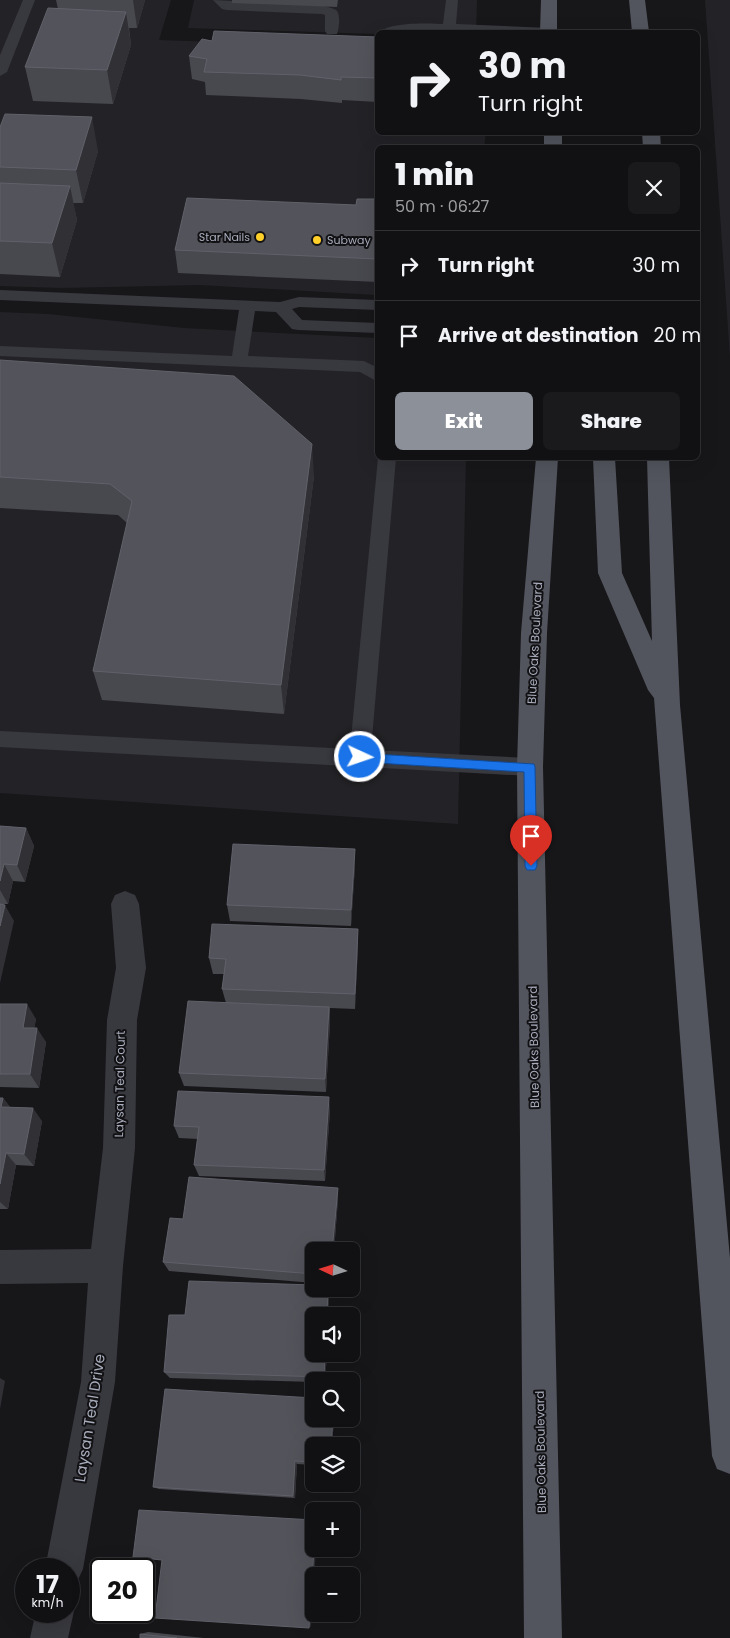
<!DOCTYPE html>
<meta charset="utf-8">
<style>
body{margin:0;font-family:Poppins,sans-serif;background:#1a1a1d;color:#f1f3f6;height:100vh;display:flex;flex-direction:column;font-size:19px;white-space:nowrap}
*{box-sizing:border-box;margin:0}
p{font-size:16px;color:#9c9da0}
.icon{flex:none;width:28px;height:28px;fill:none;stroke:currentColor;stroke-width:2;stroke-linecap:round;stroke-linejoin:round}
.map{position:relative;flex:1;overflow:hidden}
.details{position:absolute;left:375px;top:145px;width:325px;height:315px;display:flex;flex-direction:column;background:#111114;border-radius:8px;box-shadow:0 5px 20px #0002,0 0 0 1px #303134}
.details>*{flex:none}
.guide{position:absolute;left:375px;top:30px;width:325px;height:105px;border-radius:8px;box-shadow:0 5px 20px #0002,0 0 0 1px #303134;background:#111114;color:#f1f3f6;overflow:hidden}
.needle{width:32px;rotate:274deg}
.buttons{position:absolute;left:305px;top:1242px;display:grid;gap:10px}
.buttons a{display:grid;place-items:center;width:55px;height:55px;border-radius:8px;background:#111114;box-shadow:0 5px 20px #0002,0 0 0 1px #303134;font-size:25px}
.speed{position:absolute;left:15px;top:1558px;display:flex;gap:10px;font-size:25px;font-weight:700;text-align:center}
.speed>*{display:grid;place-content:center;width:65px;height:65px;border-radius:50%;background:#111114;box-shadow:0 5px 20px #0002,0 0 0 1px #303134;line-height:1}
.speed small{font-size:12px;font-weight:400}
.speed .limit{border:2px solid #111;border-radius:8px;background:#fff;color:#111}
.pin{position:absolute;display:grid;place-items:center;width:42px;height:42px;color:#fff;margin:-51px -21px;border-radius:50% 50% 50% 0;rotate:-45deg;box-shadow:0 0 5px #0007}
.pin .icon{rotate:45deg}
.me{position:absolute;width:55px;margin:-28px;rotate:93deg;stroke-linejoin:round;filter:drop-shadow(0 0 4px #0008)}
.turn{display:flex;align-items:center;gap:18px;height:105px;padding:0 20px;font-size:22px}
.turn .icon{width:65px;height:65px;stroke-width:2.5}
.turn b{display:block;font-size:35px;line-height:42px}
.round{display:grid;place-items:center;flex:none;width:52px;height:52px;border-radius:8px;background:#1a1a1d}
.headline{display:flex;align-items:center;justify-content:space-between;height:85px;padding:0 20px}
h1{font-size:30px;font-weight:800;line-height:38px}
.primary-button{display:flex;gap:10px;margin-top:auto;padding:10px 20px}
.primary-button a{flex:1;height:58px;border-radius:8px;background:#8c9099;color:#fff;font-size:20px;font-weight:800;line-height:58px;text-align:center}
.primary-button a+a{background:#1a1a1d;color:#f1f3f6}
ul{padding:0;list-style:none}
li{display:flex;align-items:center;gap:15px;height:70px;padding:0 20px;border-top:1px solid #303134}
li div{flex:1}
li b{display:block;font-size:19px}
li em{font-style:normal}
.map>svg:first-child{display:block}
</style>
<div class="map">
<svg width="730" height="1638" viewBox="0 0 730 1638">
<rect width="100%" height="100%" fill="#17171a"/>
<!-- built -->
<path fill="#232327" d="M0,0H171L159,40L377,48L378,132L486,133L484,147L378,148L377,295L200,285L61,288L0,286Z
M194,0H477L476,32H378L377,34L188,28Z
M705,0H730V357Z
M0,312L48,314L184,328L377,338L378,458H466L458,824L0,793Z"/>
<g fill="none" stroke-linecap="round" stroke-linejoin="round">
<!-- service -->
<path fill="#38383f" fill-rule="evenodd" d="M23,0H35L7,72L0,76V55Z
M213,0L324,6C327,7 333,8 336,10C341,14 339,29 337,34H327L325,31V15L322,14L227,10L222,9Z
M446,0H458L456,24L549,28L556,32H380C389,22 430,23 443,24Z
M0,290L280,302L299,297L378,300V310L299,307L292,309L302,320L378,323V333L298,330L292,329L276,312L255,311L248,356L364,361L378,368V382L360,372L0,356V346L232,356L239,310L0,300Z
M378,458H396L371,750L530,758L537,761L540,767L537,773L530,776L0,747V731L350,749Z"/>
<!-- minor -->
<path fill="#38383f" fill-rule="evenodd" d="M125,891L135,895L139,904L146,968L137,1020L135,1148L123,1266L115,1382L83,1569L77,1582L69,1586V1569H45L81,1382L88,1283L0,1284V1250L91,1249L103,1148L107,1020L116,968L111,904L115,895Z
M69,1598L74,1611L68,1638H30L36,1611H69Z"/>
<!-- primary -->
<path fill="#53555e" fill-rule="evenodd" d="M541,0H557V32H540Z
M629,0H645L649,32H632Z
M544,132H562V148H544Z
M642,132H660L661,148H643Z
M536,458H558L547,633L543,767L562,1638H524L517,767L521,633Z
M593,458H615L622,573L652,641L647,458H669L680,705L730,1258V1474L717,1469L712,1456L654,698L648,690L598,573Z"/>
</g>
<!-- wall -->
<path fill="#48484f" d="M56,0H145L137,28H129L131,45L113,104L33,101L25,67L58,9Z
M232,0H338L337,7L232,3Z
M378,37V102L342,100V103L301,99L206,95L205,82L192,79L189,56L212,41Z
M0,127L98,151L83,203H73L77,220L60,277L0,274Z
M378,199V282L178,273L175,250Z
M0,360L314,476L284,714L102,700L93,671L127,523L118,515L0,508Z
M0,826L26,828L34,846L25,882L13,881L8,904H0Z
M355,866L351,926L230,921L227,905Z
M358,929V945L355,1009L330,1008V1022L326,1092L184,1086L179,1073L226,1003L222,989L224,974H213L209,958Z
M0,1004L36,1019L34,1028L46,1042L39,1088L0,1087Z
M0,1098H3L10,1107L42,1121L34,1166L16,1165L8,1209H0Z
M330,1110L325,1181L199,1176L194,1165L198,1139L179,1138L174,1126Z
M338,1199L334,1251H314V1283L169,1271L163,1262L183,1219Z
M329,1294L328,1316H314V1354H327L325,1381H314V1382L170,1378L164,1372Z
M314,1419H334L332,1446H314V1465L297,1464L295,1498L159,1489L153,1487Z
M148,1632L204,1638H140V1634Z"/>
<!-- shaded-wall -->
<path fill="#303035" d="M133,0H145L137,28Z
M126,12L131,45L113,104L107,70Z
M92,117L98,151L83,203L76,170Z
M70,186L77,220L60,277L52,243Z
M312,444L314,476L284,714L281,685Z
M26,828L34,846L25,882L17,865Z
M355,849V866L351,926V910Z
M4,864L13,881L8,904L0,890V881Z
M5,905L14,921L0,983V926Z
M358,929V945L355,1009V994Z
M27,1004L36,1019L32,1042L23,1028Z
M329,1007L330,1022L326,1092L325,1079Z
M37,1028L46,1042L39,1088L30,1074Z
M329,1097L330,1110L325,1181L324,1170Z
M3,1098L13,1111L1,1107Z
M33,1108L42,1121L34,1166L24,1154Z
M6,1153L16,1165L8,1209L0,1202V1184Z
M338,1188V1199L334,1251H332Z
M328,1289L329,1294L328,1316H327Z
M325,1354H327L325,1381L324,1377Z
M0,1378L5,1381L0,1409Z
M333,1419H334L332,1446H331Z
M295,1461L297,1464L295,1498L293,1496Z
M314,1549H316L311,1626L309,1628Z"/>
<!-- building -->
<path fill="#53535b" stroke="#60616a" d="M48,8L126,12L107,70L25,67Z
M214,31L378,37V78L341,77V80L300,75L204,72L207,59L189,56L202,39L212,41Z
M5,114L92,117L76,170L0,167V127Z
M0,183L70,186L52,243L0,241Z
M187,198L356,205L357,199H378V259L175,250Z
M0,360L234,376L312,444L281,685L93,671L132,501L110,484L0,477Z
M0,826L26,828L17,865L4,864L0,881Z
M233,844L355,849L351,910L227,905Z
M0,904L5,905L0,926Z
M212,924L358,929L355,994L222,989L226,959L209,958Z
M188,1001L329,1007L325,1079L179,1073Z
M0,1004H27L23,1028H37L30,1074H0Z
M178,1091L329,1097L324,1170L194,1165L199,1127L174,1126Z
M0,1098H3L1,1107L33,1108L24,1154L6,1153L0,1184Z
M189,1177L338,1188L332,1251H314V1274L163,1262L170,1218L183,1219Z
M189,1281L314,1285V1289H328L327,1316H314V1354H325L324,1377L164,1372L169,1315H185Z
M165,1389L314,1398V1419H333L331,1446H314V1462L295,1461L293,1496L153,1487Z
M139,1510L314,1520V1549L309,1628L155,1618L162,1560L133,1557Z
M140,1634L177,1638H140Z"/>
<!-- route -->
<path fill="#1a73e8" stroke="#114b97" d="M360,753L534,764L535,767L537,866L535,870H527L525,866L524,772L360,762L355,757Z"/>
<!-- markers -->
<g fill="#ffcf2a" stroke="#121215" stroke-width="2">
<circle cx="260" cy="237" r="5"/>
<circle cx="317" cy="240" r="5"/>
</g>
<g text-anchor="middle" stroke-width="4" stroke-linejoin="round" paint-order="stroke">
<!-- far-poi labels -->
<g font-size="11" fill="#a8acbb" stroke="#121215" text-anchor="end">
<text x="250" y="241">Star Nails</text>
<text x="327" y="244" text-anchor="start">Subway</text>
</g>
<!-- street labels -->
<g font-size="12" fill="#a8acbb" stroke="#121215">
<text transform="translate(535 643) rotate(-87)" y="4">Blue Oaks Boulevard</text>
<text transform="translate(534 1047) rotate(-91)" y="4">Blue Oaks Boulevard</text>
<text transform="translate(120 1084) rotate(-89)" y="4">Laysan Teal Court</text>
<text transform="translate(541 1452) rotate(-91)" y="4">Blue Oaks Boulevard</text>
</g>
<!-- near-street labels -->
<g font-size="15" fill="#a8acbb" stroke="#121215">
<text transform="translate(90 1418) rotate(-81)" y="5">Laysan Teal Drive</text>
</g>
</g>
</svg>
<div class="buttons">
<a><svg class="needle" viewBox="-14 -14 28 28"><path d="M0-13l5 13h-10z" fill="#e53935"/><path d="M0 13l5-13h-10z" fill="#9c9da0"/></svg></a>
<a><svg class="icon" aria-label="sound" viewBox="0 0 24 24"><path d="M4 9h4l5-4v14l-5-4H4zM17 9q2 3 0 6"/></svg></a>
<a><svg class="icon" aria-label="search" viewBox="0 0 24 24"><circle cx="10" cy="10" r="6"/><path d="M15 15l6 6"/></svg></a>
<a><svg class="icon" aria-label="layers" viewBox="0 0 24 24"><path d="M12 4l9 5-9 5-9-5zM3 14l9 5 9-5"/></svg></a>
<a>+</a>
<a>−</a>
</div>
<div class="speed"><div>17<small>km/h</small></div><div class="limit">20</div></div>
<div class="pin" style="left:531px;top:866px;background:#d93025"><svg class="icon" aria-label="arrive" viewBox="0 0 24 24"><path d="M6 21V4h12l-3 4 3 4H6"/></svg></div>
<svg class="me" style="left:360px;top:757px" viewBox="-20 -20 40 40"><circle r="17" fill="#1a73e8" stroke="#fff" stroke-width="3"/><path d="M0-11L8 9 0 5-8 9z" fill="#fff"/></svg>
<div class="guide">
<div class="turn"><svg class="icon" aria-label="right" viewBox="0 0 24 24"><path d="M7 20v-9h11M14 6l5 5-5 5"/></svg><div><b>30 m</b>Turn right</div></div>
</div>
<section class="details">
<div class="headline"><div><h1>1 min</h1><p>50 m · 06:27</p></div><a class="round"><svg class="icon" aria-label="close" viewBox="0 0 24 24"><path d="M6 6l12 12M18 6L6 18"/></svg></a></div>
<ul>
<li><svg class="icon" aria-label="right" viewBox="0 0 24 24"><path d="M7 20v-9h11M14 6l5 5-5 5"/></svg><div><b>Turn right</b></div><em>30 m</em></li>
<li><svg class="icon" aria-label="arrive" viewBox="0 0 24 24"><path d="M6 21V4h12l-3 4 3 4H6"/></svg><div><b>Arrive at destination</b></div><em>20 m</em></li>
</ul>
<div class="primary-button"><a>Exit</a><a>Share</a></div>
</section>
</div>
